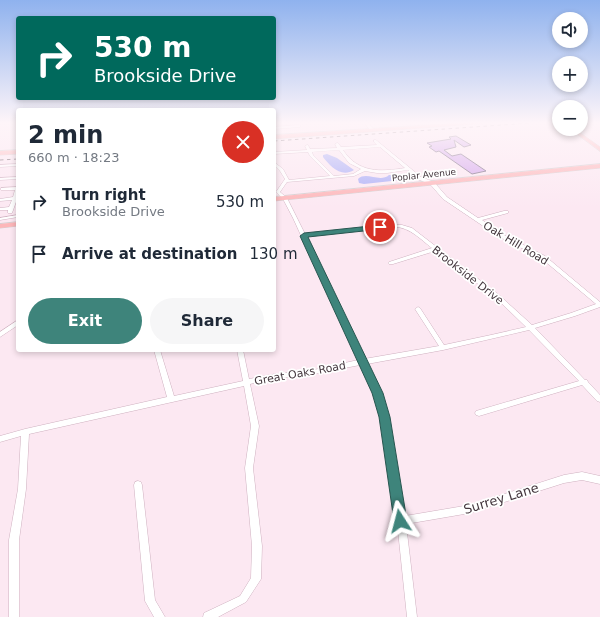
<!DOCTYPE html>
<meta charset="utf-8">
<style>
body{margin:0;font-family:"DejaVu Sans",sans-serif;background:#f6f6f7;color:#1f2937;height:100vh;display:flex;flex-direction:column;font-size:15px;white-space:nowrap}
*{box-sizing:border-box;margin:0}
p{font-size:13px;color:#747a83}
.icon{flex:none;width:22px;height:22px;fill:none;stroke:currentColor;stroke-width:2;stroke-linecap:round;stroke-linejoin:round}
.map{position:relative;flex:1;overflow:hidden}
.side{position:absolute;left:16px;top:108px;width:260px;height:244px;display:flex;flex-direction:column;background:#fff;border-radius:4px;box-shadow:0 2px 6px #0003}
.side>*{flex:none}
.banner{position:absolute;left:16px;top:16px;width:260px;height:84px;border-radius:4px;box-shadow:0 2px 6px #0003;background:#00695c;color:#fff;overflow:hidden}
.fabs{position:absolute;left:552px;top:12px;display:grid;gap:8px}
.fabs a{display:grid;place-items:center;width:36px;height:36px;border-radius:50%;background:#fff;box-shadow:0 2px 6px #0003;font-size:20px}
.pin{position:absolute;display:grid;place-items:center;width:34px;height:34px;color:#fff;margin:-17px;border:2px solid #fff;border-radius:50%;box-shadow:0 1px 4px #0007}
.me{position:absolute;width:44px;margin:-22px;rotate:351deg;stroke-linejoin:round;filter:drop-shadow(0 0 3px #0008)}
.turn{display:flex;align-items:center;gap:14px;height:84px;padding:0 12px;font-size:18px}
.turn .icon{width:52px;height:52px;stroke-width:2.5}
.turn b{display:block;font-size:28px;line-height:34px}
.round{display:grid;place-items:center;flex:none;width:42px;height:42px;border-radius:21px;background:#f6f6f7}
.summary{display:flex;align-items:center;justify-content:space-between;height:68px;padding:0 12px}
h1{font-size:24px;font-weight:600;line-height:30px}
.cta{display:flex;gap:8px;margin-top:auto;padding:8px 12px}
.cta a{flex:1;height:46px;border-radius:24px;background:#3e847b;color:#fff;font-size:16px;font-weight:600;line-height:46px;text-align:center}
.cta a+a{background:#f6f6f7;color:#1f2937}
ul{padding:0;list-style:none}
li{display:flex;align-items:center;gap:12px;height:52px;padding:0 12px}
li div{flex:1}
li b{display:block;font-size:15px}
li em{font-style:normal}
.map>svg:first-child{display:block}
</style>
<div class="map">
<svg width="600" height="617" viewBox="0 0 600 617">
<rect width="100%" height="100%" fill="#fce8f2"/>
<!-- water -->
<path fill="#abaef7" d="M327,154L337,158L354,170C341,178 330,166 323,157V155Z
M389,175H402L405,177L401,180L364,184L359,183L358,179C366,171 380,183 389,175Z"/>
<!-- building -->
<path fill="#d6aaed" stroke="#7e6e86" d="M456,136L471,145L464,147L454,140L456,147L444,150L452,156L461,154L486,171L472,174L439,151L436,152L429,147L432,146L427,143L451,139L449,137Z"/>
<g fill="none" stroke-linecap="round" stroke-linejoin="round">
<!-- minor casing -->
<g stroke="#cfb1c0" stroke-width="1">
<path id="minor" d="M364,122H367L374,130L373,131H371Z
M299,125L301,126L300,127L274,129V127Z
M374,140H376L421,177L434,182L447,197L478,218L504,211H508V213L482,220L502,234L545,256L600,302V307L575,316L535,328L585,380H587L588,382L600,395V402L597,401L582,385L479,416L476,415L475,413L476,411L579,381L529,330L443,350L367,364L381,393L388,417L405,516L470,505L564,475L582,472L600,476V484L582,480L564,483L470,513L406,524L417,617H407L397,521L380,417L373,393L360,365L309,375L275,378L250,384L259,426L253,468L262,546L261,579L246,602L218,617H203L204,613L240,596L251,578L252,546L245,468L251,426L244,386L29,434L26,489L19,540V617H9V540L18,489L21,436L0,442V436L25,429L167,397L154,350H160L174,396L243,381L237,350H243L249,379L275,374L309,371L358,360L293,218L283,199L276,192L285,179L280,171L274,165V162L283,169L289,180L330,176L310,156L308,152L274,154V152L307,150L305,146L307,145H308L310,149L337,148L335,144L337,143H338L341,147L377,145L374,142ZM380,147L405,168C380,172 358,173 343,150ZM339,150L349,163L361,169L353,174L334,176L313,155L312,152ZM408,170L417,179L430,184L443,199L498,236L541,258L596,304L571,313L532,325L499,295L412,228L402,225H395L305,234L287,198L280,192L287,182L354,176L365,171L377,173H387ZM395,227C410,227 421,240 432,248L389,262L388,263L389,264H393L435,251L495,297L526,327L491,335L444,345L420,308L418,307L415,309L439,346L364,359L307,237Z
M18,164V166L0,167V165Z
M18,177V179L0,180V178Z
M18,187V198L17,199L12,213H8V210H0V208L9,207L12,200L0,201V199L13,197L15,190H1V188Z
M18,215V217L0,220V218Z
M18,320V325L0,337V332Z
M138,481L141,482L142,485L155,600L165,617H154L145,601L134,485L135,482Z"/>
</g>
<!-- major casing -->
<g stroke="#d2cfd1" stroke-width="1">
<path id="major" d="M474,122H490L488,123L274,139V135Z
M570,129H575L600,147V151Z
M18,150V154L0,155V151Z
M600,164V168L274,201V197Z
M18,222V226L0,228V224Z"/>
</g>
<!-- minor -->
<use href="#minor" fill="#fff" fill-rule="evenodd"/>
<!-- major -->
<use href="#major" fill="#fdb6b9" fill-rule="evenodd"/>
<!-- rail -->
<path stroke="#72636b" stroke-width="1" stroke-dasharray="3.5 3.5" stroke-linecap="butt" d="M274,141L544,122
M0,160L18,159"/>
</g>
<!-- sky -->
<linearGradient id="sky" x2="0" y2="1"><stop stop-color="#8fb2ee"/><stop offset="0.59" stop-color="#fef5f9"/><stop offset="1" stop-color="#fef5f9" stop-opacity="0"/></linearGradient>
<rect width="600" height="208" fill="url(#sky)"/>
<!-- route -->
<path fill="#3e847b" stroke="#285650" d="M380,225L382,226V229L308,237L383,393L390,417L407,521L405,526L400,527L396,526L394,521L379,417L372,393L300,236L304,233Z"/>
<g text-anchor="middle" stroke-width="3.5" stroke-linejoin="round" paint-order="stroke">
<!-- far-street labels -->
<g font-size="9" fill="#45383f" stroke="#fff">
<text transform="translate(424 175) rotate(-6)" y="3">Poplar Avenue</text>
</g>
<!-- street labels -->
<g font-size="11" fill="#45383f" stroke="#fff">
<text transform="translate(516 243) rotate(31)" y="4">Oak Hill Road</text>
<text transform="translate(468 275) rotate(38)" y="4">Brookside Drive</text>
<text transform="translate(300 373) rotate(-10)" y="4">Great Oaks Road</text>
</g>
<!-- near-street labels -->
<g font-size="13" fill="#45383f" stroke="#fff">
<text transform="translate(501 498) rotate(-17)" y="5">Surrey Lane</text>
</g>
</g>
</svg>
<div class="fabs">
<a><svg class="icon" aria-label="sound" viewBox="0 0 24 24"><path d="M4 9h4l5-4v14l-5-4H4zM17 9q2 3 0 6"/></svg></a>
<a>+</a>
<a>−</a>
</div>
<div class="pin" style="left:380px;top:227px;background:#d93025"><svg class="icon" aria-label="arrive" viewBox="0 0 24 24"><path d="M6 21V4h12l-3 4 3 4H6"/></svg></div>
<svg class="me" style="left:400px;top:521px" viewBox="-20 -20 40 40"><path d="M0-17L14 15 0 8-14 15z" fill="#3e847b" stroke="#fff" stroke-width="4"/></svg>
<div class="banner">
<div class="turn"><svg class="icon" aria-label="right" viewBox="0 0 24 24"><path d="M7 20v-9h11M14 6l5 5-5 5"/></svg><div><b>530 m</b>Brookside Drive</div></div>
</div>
<section class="side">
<div class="summary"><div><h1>2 min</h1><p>660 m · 18:23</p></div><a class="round" style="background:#d93025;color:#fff"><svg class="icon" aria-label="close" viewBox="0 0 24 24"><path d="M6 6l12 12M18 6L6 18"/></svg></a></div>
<ul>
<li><svg class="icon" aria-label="right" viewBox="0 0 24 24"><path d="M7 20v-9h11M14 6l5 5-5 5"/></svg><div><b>Turn right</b><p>Brookside Drive</p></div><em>530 m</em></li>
<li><svg class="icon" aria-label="arrive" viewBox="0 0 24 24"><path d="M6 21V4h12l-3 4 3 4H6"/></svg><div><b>Arrive at destination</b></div><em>130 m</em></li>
</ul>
<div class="cta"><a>Exit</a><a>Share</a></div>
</section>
</div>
